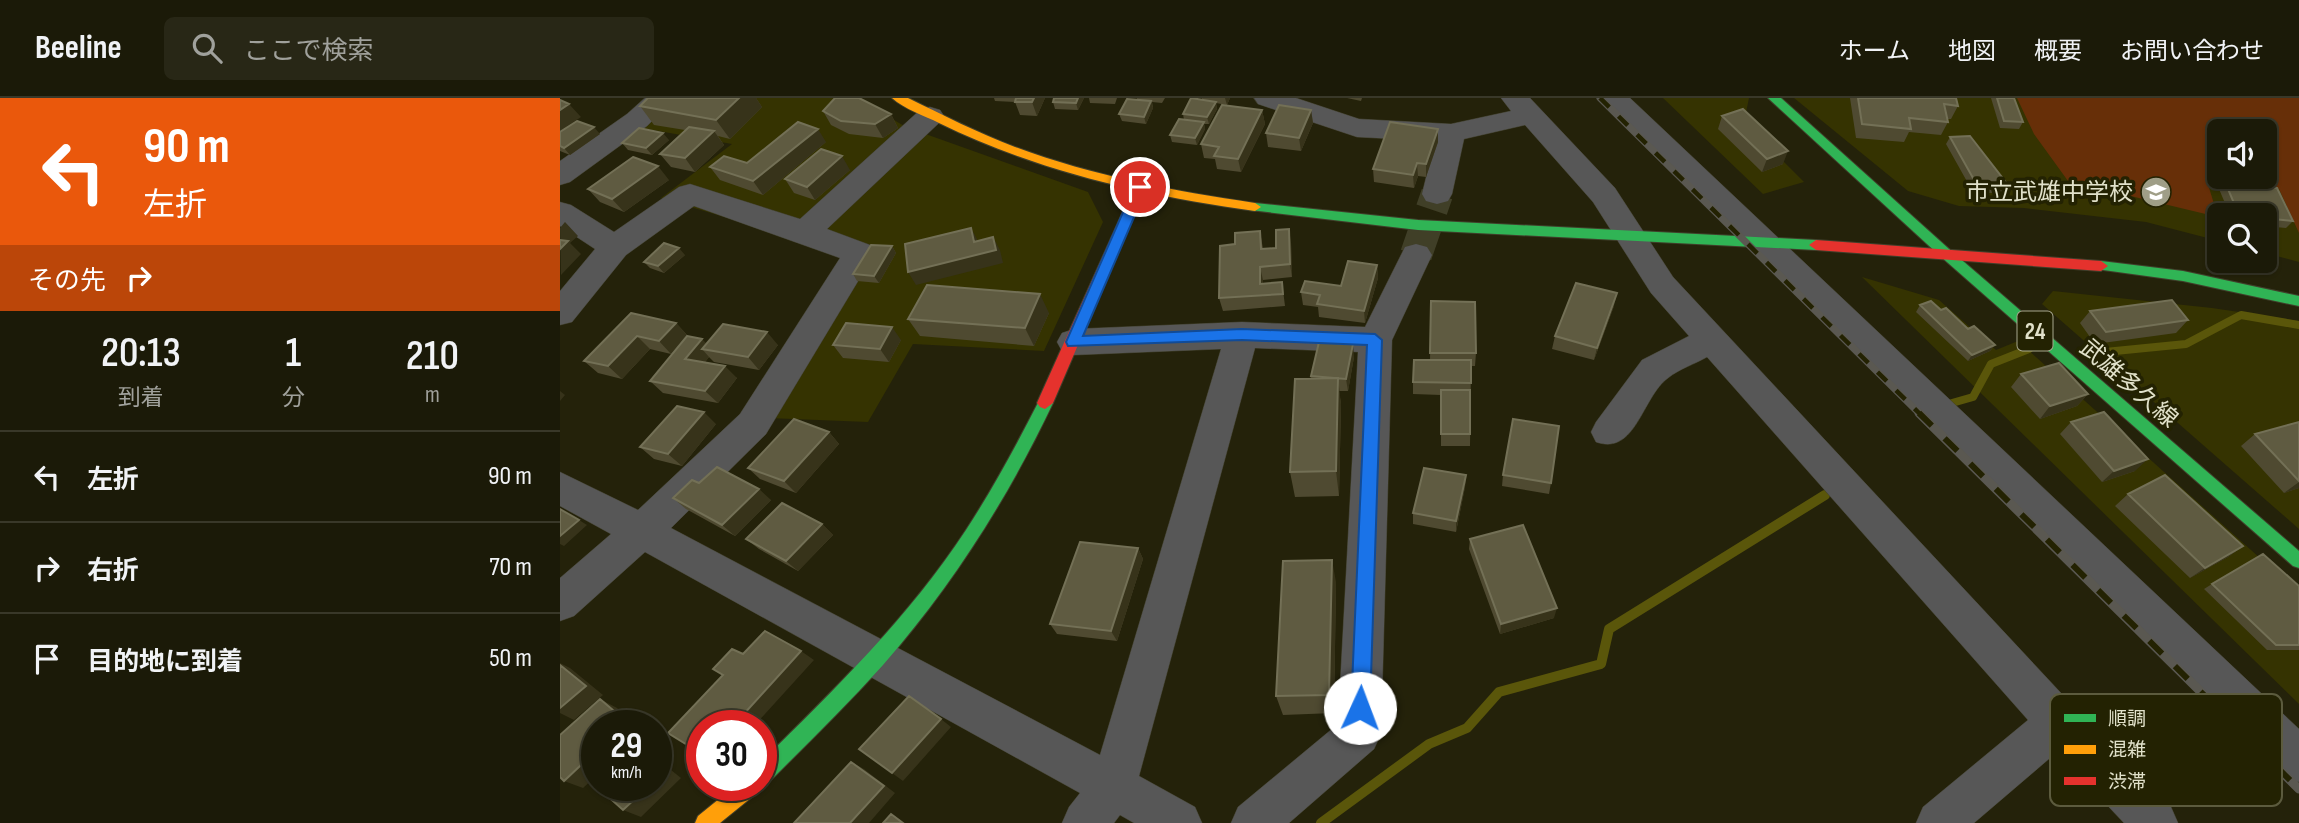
<!DOCTYPE html>
<html lang="ja">
<meta charset="utf-8">
<style>
body{margin:0;font-family:"Sofia Sans Condensed","Noto Sans JP",sans-serif;background:#282716;color:#f1f3f6;height:100vh;display:flex;flex-direction:column;font-size:26px;white-space:nowrap}
*{box-sizing:border-box;margin:0}
p{font-size:23px;color:#a0a19c}
.icon{flex:none;width:38px;height:38px;fill:none;stroke:currentColor;stroke-width:2;stroke-linecap:round;stroke-linejoin:round}
.map{position:relative;flex:1;overflow:hidden}
.side{display:flex;flex-direction:column;background:#1b1a08;width:560px}
.side>*{flex:none}
.hud{background:#ea580c;color:#fff;overflow:hidden}
.buttons{position:absolute;left:1647px;top:21px;display:grid;gap:14px}
.buttons a{display:grid;place-items:center;width:70px;height:70px;border-radius:10px;background:#1b1a08;box-shadow:0 2px 5px #0004,0 0 0 2px #393829;font-size:35px}
.speed{position:absolute;left:21px;top:612px;display:flex;gap:14px;font-size:35px;font-weight:700;text-align:center}
.speed>*{display:grid;place-content:center;width:91px;height:91px;border-radius:50%;background:#1b1a08;box-shadow:0 2px 5px #0004,0 0 0 2px #393829;line-height:1}
.speed small{font-size:18px;font-weight:400}
.speed .limit{border:10px solid #d22;background:#fff;color:#111}
.pin{position:absolute;display:grid;place-items:center;width:60px;height:60px;color:#fff;margin:-30px;border:4px solid #fff;border-radius:50%;box-shadow:0 2px 7px #0007}
.me{position:absolute;width:77px;margin:-38px;rotate:2deg;stroke-linejoin:round;filter:drop-shadow(0 0 5px #0008)}
.turn{display:flex;align-items:center;gap:24px;height:147px;padding:0 28px;font-size:32px}
.turn .icon{width:91px;height:91px;stroke-width:2.5}
.turn b{display:block;font-size:49px;line-height:60px}
.then{display:flex;align-items:center;height:66px;padding:0 28px;background:#0003;gap:14px;font-size:26px}
.eta{display:flex;justify-content:space-evenly;align-items:center;height:119px;text-align:center}
.eta b{font-size:42px;font-weight:600;line-height:49px}
ul{padding:0;list-style:none}
li{display:flex;align-items:center;gap:21px;height:91px;padding:0 28px;border-top:2px solid #393829}
li div{flex:1}
li b{display:block;font-size:26px}
li em{font-style:normal}
header{display:flex;align-items:center;gap:42px;box-sizing:border-box;height:98px;padding:0 35px;background:#1b1a08;border-bottom:2px solid #393829}
header strong{font-size:33px}
nav{display:flex;gap:38px;margin-inline-start:auto;font-size:24px}
.search{width:490px;height:63px;background:#282716;display:flex;align-items:center;gap:18px;box-sizing:border-box;padding:0 24px;border-radius:10px;color:#a0a19c;font-size:26px}
main{display:flex;flex:1;min-height:0}
.map>svg:first-child{display:block}
</style>
<header>
<strong>Beeline</strong>
<div class="search"><svg class="icon" aria-label="search" viewBox="0 0 24 24"><circle cx="10" cy="10" r="6"/><path d="M15 15l6 6"/></svg>ここで検索</div>
<nav><a>ホーム</a><a>地図</a><a>概要</a><a>お問い合わせ</a></nav>
</header>
<main>
<section class="side">
<div class="hud">
<div class="turn"><svg class="icon" aria-label="left" viewBox="0 0 24 24"><path d="M17 20v-9H6M10 6l-5 5 5 5"/></svg><div><b>90 m</b>左折</div></div>
<div class="then">その先<svg class="icon" aria-label="right" viewBox="0 0 24 24"><path d="M7 20v-9h11M14 6l5 5-5 5"/></svg></div>
</div>
<div class="eta">
<div><b>20:13</b><p>到着</p></div>
<div><b>1</b><p>分</p></div>
<div><b>210</b><p>m</p></div>
</div>
<ul>
<li><svg class="icon" aria-label="left" viewBox="0 0 24 24"><path d="M17 20v-9H6M10 6l-5 5 5 5"/></svg><div><b>左折</b></div><em>90 m</em></li>
<li><svg class="icon" aria-label="right" viewBox="0 0 24 24"><path d="M7 20v-9h11M14 6l5 5-5 5"/></svg><div><b>右折</b></div><em>70 m</em></li>
<li><svg class="icon" aria-label="arrive" viewBox="0 0 24 24"><path d="M6 21V4h12l-3 4 3 4H6"/></svg><div><b>目的地に到着</b></div><em>50 m</em></li>
</ul>
</section>
<div class="map">
<svg width="1739" height="725" viewBox="0 0 1739 725">
<rect width="100%" height="100%" fill="#24220a"/>
<!-- built -->
<path fill="#353301" fill-rule="evenodd" d="M87,0H296L346,29L528,94L543,124L484,253L353,246L308,324L184,319L287,156L101,100L172,46L59,26Z
M1103,0H1189L1184,24L1244,84L1203,96Z
M1234,0H1739V164L1705,155L1704,117H1659V143L1586,124L1464,110L1399,108L1348,93ZM1659,33H1704V79H1659Z
M1302,179L1379,202L1436,252L1458,243L1739,495V606Z
M1493,193L1652,210L1739,223V431L1482,206Z"/>
<!-- green -->
<path fill="#672f08" fill-rule="evenodd" d="M1457,0H1739V135L1719,91L1647,83L1658,119L1508,83L1474,36ZM1659,33H1704V79H1659Z"/>
<g fill="none" stroke-linecap="round" stroke-linejoin="round">
<!-- stream-far1 -->
<path stroke="#5a560a" stroke-width="8" d="M1545,254L1626,246L1681,217L1739,227
M1385,307L1413,299L1431,266L1469,251"/>
<!-- stream -->
<path stroke="#5a560a" stroke-width="10" d="M761,725L869,646L907,630L939,594L1041,566L1049,531L1265,397"/>
<!-- street-tunnel -->
<path stroke="#403f27" stroke-width="32" stroke-dasharray="32 16" stroke-linecap="butt" d="M856,157L877,96"/>
<!-- street casing -->
<g stroke="#403f2b" stroke-width="1">
<path id="street" d="M85,0H115L87,28L10,84L0,87V63L67,16Z
M694,0H736L799,21L891,26L951,13L941,0H970L1055,90L1113,179L1514,609L1611,709L1618,725H1564L1497,654L1414,725H1356L1363,709L1468,622L1147,259C1135,266 1119,271 1108,280C1082,299 1076,358 1036,344L1031,334L1036,324L1082,262L1129,238L1091,195L1033,104L965,27L904,41L892,96L888,103L877,106L866,103L862,96L875,43L797,39L698,6Z
M1040,0H1070L1739,631V684L1723,678Z
M370,9L380,12L384,18L380,24L267,131L310,147L315,155L206,336L111,430L540,657L661,251L514,257L502,253L497,244L502,235L514,231L682,224L805,229L845,149L856,146L867,149L872,157L832,242L821,636L814,651L729,725H671L678,709L778,626L798,254L695,250L579,678L635,709L642,725H574L560,717L554,725H502L509,709L520,695L85,454L14,518L0,523V480L51,436L0,408V374L78,412L180,316L280,160L134,108L66,157L12,224L0,227V193L35,151L0,128V104L11,107L54,134L119,89L130,86L240,121L360,12Z"/>
</g>
<!-- fast casing -->
<g stroke="#403f2b" stroke-width="2">
<path id="fast" d="M1208,0H1221L1389,151L1739,453V470L1733,468L1379,157Z
M695,105L858,122L1256,142L1263,147L1256,152L858,132L690,112L689,109Z
M1541,163L1623,173L1739,198V208L1623,183L1536,171L1534,168L1536,165Z
M485,299L493,305C448,400 392,488 323,567C286,608 247,646 208,685L201,688V664C275,591 349,519 406,432C434,389 457,346 480,301Z"/>
</g>
<!-- slow casing -->
<g stroke="#403f2b" stroke-width="2">
<path id="slow" d="M332,0H348C383,17 418,35 455,49C533,78 613,93 695,105L701,109L695,113C586,98 479,74 379,25C365,18 344,11 332,0Z
M175,688H200L197,695L160,725H135L138,718Z"/>
</g>
<!-- jam casing -->
<g stroke="#403f2b" stroke-width="2">
<path id="jam" d="M580,85L586,89L493,305L485,311L480,309L477,305L574,89Z
M1256,142L1541,163L1548,168L1541,173L1256,152L1249,147Z"/>
</g>
<!-- street -->
<use href="#street" fill="#575757" fill-rule="evenodd"/>
<!-- fast -->
<use href="#fast" fill="#30b455" fill-rule="evenodd"/>
<!-- slow -->
<use href="#slow" fill="#ff9f0a" fill-rule="evenodd"/>
<!-- jam -->
<use href="#jam" fill="#e5322d" fill-rule="evenodd"/>
<!-- rail-far1 casing -->
<g stroke="#5a5851" stroke-width="7">
<path id="rail-far1" d="M1040,0L1361,317"/>
</g>
<!-- rail casing -->
<g stroke="#5a5851" stroke-width="9">
<path id="rail" d="M1359,315L1739,691"/>
</g>
<!-- rail-far1 -->
<use href="#rail-far1" stroke="#232202" stroke-width="4.5" stroke-dasharray="13" stroke-linecap="butt"/>
<!-- rail -->
<use href="#rail" stroke="#232202" stroke-width="6" stroke-dasharray="18" stroke-linecap="butt"/>
</g>
<!-- wall -->
<path fill="#4f4a31" d="M88,0H196L202,9L170,41L158,38L164,47L135,74L111,69L100,56L125,32L94,27L80,8Z
M434,0H485L477,18L460,17L455,4L435,3Z
M524,0L518,12L495,11L493,4Z
M529,0H557L555,6L530,5Z
M577,0H605L602,5L592,4L593,10L586,26L562,23L559,16L577,2Z
M642,0H670L667,7L656,5L657,11L649,26H644L645,31L637,47L612,44L610,37L624,22L623,16L642,2Z
M787,0H802L801,3Z
M1290,0H1396L1398,8L1391,21H1387L1388,24L1381,37L1349,34L1344,44L1296,40Z
M1431,0H1454L1463,24L1459,31L1440,30Z
M702,12L705,26L681,74L657,71L655,61L644,60L641,46Z
M751,12L753,25L741,53L708,49L706,35Z
M263,13L331,16L338,30L323,40L289,36L271,27Z
M1162,18L1223,66L1202,74L1158,31Z
M0,34L40,36L10,57L0,53Z
M1390,39L1448,87L1444,94L1414,96L1386,46Z
M109,42L92,57L68,52L62,45Z
M266,44L203,97L160,82L150,69L187,65Z
M878,44L866,79L858,78L854,90L814,84L813,71Z
M290,72L255,102L234,95L225,81Z
M109,82L64,114L40,104L28,91Z
M1665,84L1733,123L1726,130L1704,128V117H1670L1659,91Z
M700,133L703,151L716,150L731,144L732,179L703,182V185L722,184L725,208L663,213L659,200L675,146Z
M332,148L336,155L319,185L297,183L293,176Z
M125,157L104,175L90,170L84,164Z
M817,167L818,180L805,225L759,219L758,209L743,207L741,194L781,188Z
M871,203L916,255L915,268H911L910,348H881V297L853,296V284L870,262Z
M1360,207L1381,212L1435,247L1430,253L1408,263L1356,214Z
M1054,208L1034,262L992,251L995,238Z
M1530,213L1628,222L1616,235L1535,246L1520,225Z
M71,215L116,225L128,238L111,256L90,251L62,281L38,275L24,263Z
M489,215L474,248L360,238L348,221Z
M341,242L329,264L283,260L273,247Z
M147,245L218,247L199,272L154,264L149,259L145,264L177,280L158,305L103,295L90,283Z
M794,259L788,293H779L781,306L779,398L735,399L730,374L751,278Z
M1461,276L1528,296L1517,308L1480,321L1451,289Z
M1511,324L1575,373L1542,384L1500,336Z
M1739,324V390L1724,395L1681,348L1695,336Z
M156,326L122,368L94,361L80,349Z
M269,334L279,346L236,395L200,381L188,370Z
M906,377L905,389L896,434L853,426V415Z
M943,377L991,385L989,396L942,388Z
M139,385L211,402L175,438L126,411L113,400Z
M1568,396L1683,448L1668,459L1630,480L1555,408Z
M262,426L273,437L238,473L199,451L186,441Z
M910,441L994,520L940,536L909,451Z
M578,450L583,461L557,543L497,536L490,526Z
M776,484L774,615L723,617L716,598Z
M1652,486L1739,488V552H1707L1644,491Z"/>
<!-- shaded-wall -->
<path fill="#37331a" d="M176,0H196L202,9L170,41L156,22Z
M474,0H485L477,18L472,4Z
M518,0H524L518,12L516,5Z
M665,0H670L667,7Z
M591,3L593,10L586,26L584,19Z
M656,4L657,11L649,26L647,19Z
M9,6L21,19L0,33V12Z
M702,12L705,26L681,74L678,61Z
M751,12L753,25L741,53L739,40Z
M331,16L338,30L323,40L315,26Z
M644,24L645,31L637,47L635,40Z
M34,29L40,36L10,57L4,50Z
M258,31L266,44L203,97L193,83Z
M878,31V44L866,79V66Z
M154,33L164,47L135,74L125,60Z
M103,35L109,42L92,57L86,50Z
M1228,53L1223,66L1202,74L1207,61Z
M282,58L290,72L255,102L247,89Z
M857,65L858,78L854,90L853,77Z
M98,68L109,82L64,114L52,101Z
M5,124L18,138L10,145L21,156L1,177L0,130Z
M411,130L418,143L433,139L440,152L443,165L356,187L348,174L414,144Z
M729,131L731,144L732,179L730,166Z
M332,148L336,155L319,185L314,178Z
M119,150L125,157L104,175L98,168Z
M817,167L818,180L805,225L804,213Z
M700,169L703,182V199L700,186Z
M1057,195L1054,208L1034,262L1037,250Z
M480,196L489,215L474,248L465,230Z
M116,225L128,238L111,256L99,243Z
M332,229L341,242L329,264L320,251Z
M207,234L218,247L199,272L188,259Z
M77,238L90,251L62,281L48,268Z
M142,241L154,253L142,251L149,259L138,273L125,261Z
M793,246L794,259L788,293L786,281Z
M1435,247L1430,253L1408,263L1412,257Z
M165,268L177,280L158,305L145,293Z
M778,280L781,306L779,398L776,373Z
M0,293L5,297L0,303Z
M1528,296L1517,308L1480,321L1490,308Z
M144,314L156,326L122,368L108,356Z
M269,334L279,346L236,395L224,383Z
M1588,361L1575,373L1542,384L1554,373Z
M906,377L905,389L896,434V423Z
M1739,384V390L1724,395Z
M199,391L211,402L175,438L162,427Z
M19,422L27,427L4,448L0,446V438Z
M262,426L273,437L238,473L226,463Z
M1683,448L1668,459L1630,480L1645,470Z
M578,450L583,461L557,543L551,533Z
M772,462L776,484L774,615L769,597Z
M997,510L994,520L940,536L941,526Z
M241,553L254,562L194,628H173Z
M0,565L10,570L43,597L14,622L0,615Z
M40,601L57,610L79,628H63Z
M381,621L391,629L343,683L332,675Z
M37,652V677L23,690L4,683Z
M96,660L121,680L81,719L63,712L89,688H96Z
M291,664L304,671L335,695L309,725H290Z"/>
<!-- building -->
<path fill="#5f5b41" stroke="#737056" stroke-width="2" d="M88,0H179L156,22L80,8Z
M275,0H299L331,16L315,26L281,23L263,13Z
M456,0H474L472,4H455Z
M494,0H518L516,5L493,4Z
M631,0L656,4L647,19L623,16Z
M1298,0H1396L1398,8L1384,6L1388,24L1349,20L1351,31L1302,26Z
M1437,0H1454L1463,24L1444,23Z
M567,1L591,3L584,19L559,16Z
M0,2L9,6L0,12Z
M662,7L702,12L678,61L654,58L659,49L641,46Z
M719,7L751,12L739,40L706,35Z
M1183,11L1228,53L1207,61L1162,18Z
M619,21L644,24L635,40L610,37Z
M17,23L34,29L4,50L0,48V34Z
M238,24L258,31L193,83L150,69L164,58L187,65Z
M830,24L878,31L866,66L857,65L853,77L813,71Z
M129,29L154,33L125,60L100,56Z
M79,30L103,35L86,50L62,45Z
M1410,38L1448,87L1418,89L1390,39Z
M261,51L282,58L247,89L225,81Z
M73,59L98,68L52,101L28,91Z
M1665,84L1717,90L1733,123L1704,120V117H1679Z
M411,130L414,144L433,139L436,152L348,174L345,146Z
M729,131L730,166L700,169V186L722,184L723,196L659,200L660,148L675,146V135L700,133L701,151L716,150V132Z
M0,142L8,143L0,151Z
M104,145L119,150L98,168L84,164Z
M311,147L332,148L314,178L293,176Z
M788,163L817,167L804,213L757,206L760,197L741,194L745,183L781,188Z
M1016,185L1057,195L1037,250L995,238Z
M367,187L480,196L465,230L348,221Z
M1612,202L1628,222L1546,234L1530,213Z
M871,203L915,204L916,255H870Z
M1371,203L1381,212L1386,210L1408,231L1414,228L1435,247L1412,257L1360,207Z
M71,215L116,225L99,243L77,238L48,268L24,263Z
M286,225L332,229L320,251L273,247Z
M163,226L207,234L188,259L142,251Z
M127,238L142,241L125,261L165,268L145,293L90,283Z
M759,244L793,246L786,281L751,278Z
M854,262H911V285L853,284Z
M1499,265L1528,296L1490,308L1461,276Z
M778,280L776,373L730,374L735,281Z
M881,292H910V336H881Z
M117,308L144,314L108,356L80,349Z
M1544,314L1588,361L1554,373L1511,324Z
M234,321L269,334L224,383L188,370Z
M953,321L999,328L991,385L943,377Z
M1739,324V383L1695,336Z
M157,369L199,391L162,427L113,400L132,382L139,385Z
M864,370L906,377L896,423L853,415Z
M1605,377L1683,448L1645,470L1568,396Z
M222,405L262,426L226,463L186,441Z
M0,411L19,422L0,438Z
M963,427L997,510L941,526L910,441Z
M520,444L578,450L551,533L490,526Z
M1703,456L1739,488V547H1716L1652,486Z
M772,462L769,597L716,598L723,463Z
M205,533L241,553L173,628L169,626L167,628H142V656L108,635L163,577L153,571L172,551L183,556Z
M0,567L26,588L0,610Z
M349,598L381,621L332,675L299,651Z
M40,601L67,624L63,628H37V652L4,683L0,679V637Z
M291,664L324,688L290,725H234Z
M96,666L104,673L96,680Z
M37,683V688H89L63,712L34,686Z
M331,716L343,725H323Z"/>
<!-- route -->
<path fill="#1a73e8" stroke="#114b97" stroke-width="2" d="M580,84L587,89L523,238L682,231L815,236L822,242L810,610L807,616L800,619L794,616L791,610L807,247L682,242L508,248L506,244L574,89Z"/>
<!-- icons -->
<defs>
<g id="school-disc" transform="scale(1.575)"><circle r="9.5" fill="#9f9e87" stroke="#232202"/><path d="M0-5L7-2L0 1L-7-2ZM-4 1L0 2.5L4 1V4Q0 6-4 4Z" fill="#fff"/></g>
</defs>
<g fill-rule="evenodd">
<use href="#school-disc" x="1596" y="94"/>
</g>
<g text-anchor="middle" stroke-width="7" stroke-linejoin="round" paint-order="stroke">
<!-- shield labels -->
<rect fill="#232202" stroke="#a8a88e" stroke-width="2" x="1457.5" y="213.5" width="35" height="39" rx="5"/>
<g font-size="23" font-weight="bold" fill="#e1e1ca">
<text x="1475" y="241">24</text>
</g>
<!-- poi labels -->
<g font-size="24" fill="#e1e1ca" stroke="#232202" text-anchor="end">
<text x="1573" y="102">市立武雄中学校</text>
</g>
<!-- street labels -->
<g font-size="24" fill="#e1e1ca" stroke="#232202">
<text transform="translate(1569 285) rotate(41)" y="8">武雄多久線</text>
</g>
</g>
<!-- legend -->
<rect x="1490" y="596" width="232" height="112" rx="10" fill="#232202" stroke="#5c5b3e" stroke-width="2"/>
<rect x="1504" y="616" width="32" height="8" fill="#30b455"/>
<rect x="1504" y="647" width="32" height="9" fill="#ff9f0a"/>
<rect x="1504" y="679" width="32" height="8" fill="#e5322d"/>
<g font-size="19" fill="#e1e1ca">
<text x="1548" y="627">順調</text>
<text x="1548" y="658">混雑</text>
<text x="1548" y="690">渋滞</text>
</g>
</svg>
<div class="buttons">
<a><svg class="icon" aria-label="sound" viewBox="0 0 24 24"><path d="M4 9h4l5-4v14l-5-4H4zM17 9q2 3 0 6"/></svg></a>
<a><svg class="icon" aria-label="search" viewBox="0 0 24 24"><circle cx="10" cy="10" r="6"/><path d="M15 15l6 6"/></svg></a>
</div>
<div class="speed"><div>29<small>km/h</small></div><div class="limit">30</div></div>
<div class="pin" style="left:580px;top:89px;background:#d93025"><svg class="icon" aria-label="arrive" viewBox="0 0 24 24"><path d="M6 21V4h12l-3 4 3 4H6"/></svg></div>
<svg class="me" style="left:800px;top:610px" viewBox="-20 -20 40 40"><circle r="19" fill="#fff"/><path d="M0-13L10 11 0 6-10 11z" fill="#1a73e8"/></svg>
</div>
</main>
